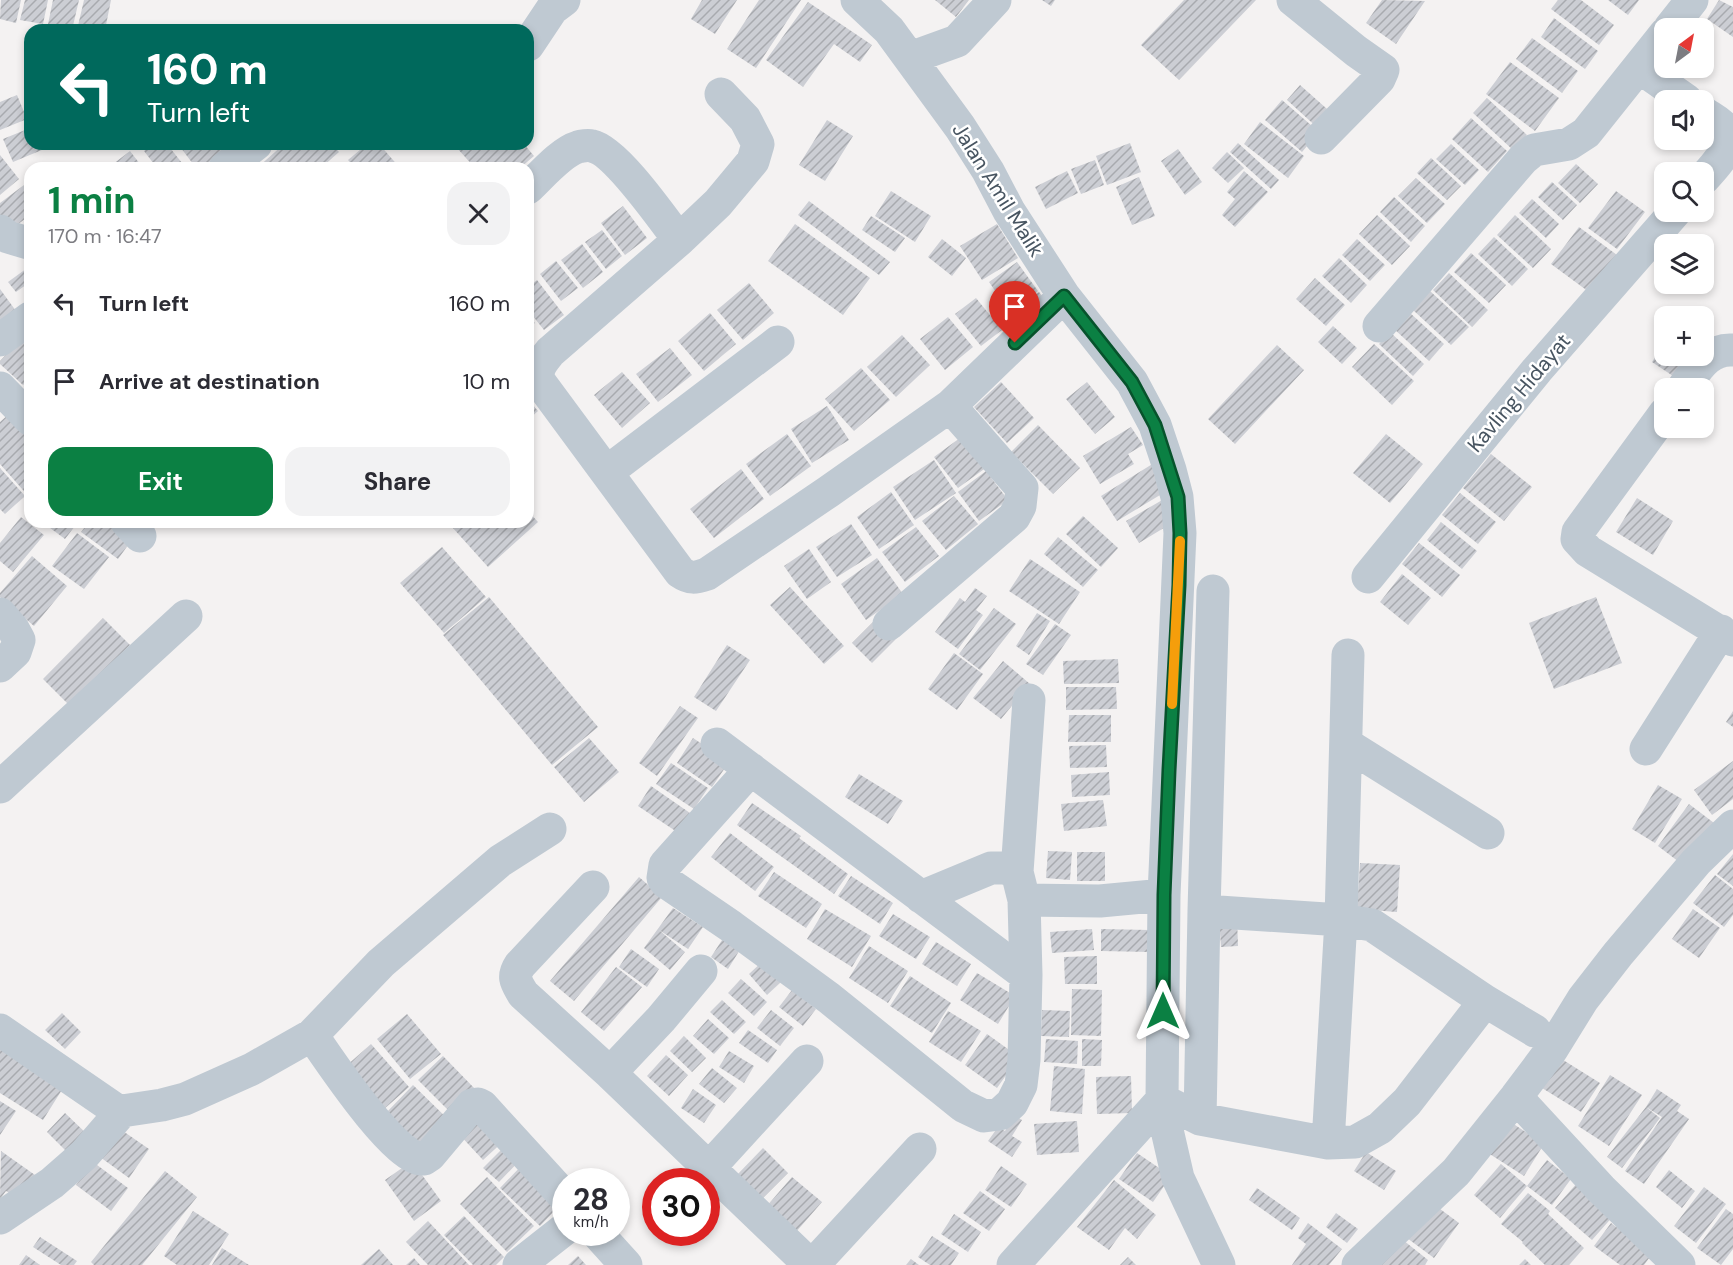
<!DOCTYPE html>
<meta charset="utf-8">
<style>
body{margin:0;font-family:"DM Sans",sans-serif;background:#f2f2f3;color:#2b2b33;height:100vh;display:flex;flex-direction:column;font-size:22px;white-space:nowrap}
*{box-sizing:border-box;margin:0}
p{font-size:20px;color:#7c7c81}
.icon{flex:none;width:33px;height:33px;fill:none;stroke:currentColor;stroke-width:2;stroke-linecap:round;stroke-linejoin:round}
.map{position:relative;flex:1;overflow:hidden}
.sheet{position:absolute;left:24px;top:162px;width:510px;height:366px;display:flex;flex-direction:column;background:#fff;border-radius:18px;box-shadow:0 3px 9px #0003}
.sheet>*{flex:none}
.top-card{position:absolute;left:24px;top:24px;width:510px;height:126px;border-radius:18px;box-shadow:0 3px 9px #0003;background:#00695c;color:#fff;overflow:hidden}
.needle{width:39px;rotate:32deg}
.tools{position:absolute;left:1654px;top:18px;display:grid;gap:12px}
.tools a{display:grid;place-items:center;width:60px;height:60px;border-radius:12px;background:#fff;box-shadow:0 3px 9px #0003;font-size:30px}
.speed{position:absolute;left:552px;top:1168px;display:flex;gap:12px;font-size:30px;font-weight:700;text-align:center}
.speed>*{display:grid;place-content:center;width:78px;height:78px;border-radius:50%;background:#fff;box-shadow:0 3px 9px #0003;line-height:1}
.speed small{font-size:15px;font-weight:400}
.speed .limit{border:9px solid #d22;background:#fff;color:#111}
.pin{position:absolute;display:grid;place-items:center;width:51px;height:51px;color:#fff;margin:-62px -26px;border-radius:50% 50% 50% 0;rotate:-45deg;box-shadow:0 0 6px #0007}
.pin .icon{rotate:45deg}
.me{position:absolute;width:66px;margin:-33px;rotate:0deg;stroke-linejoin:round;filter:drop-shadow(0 0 4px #0008)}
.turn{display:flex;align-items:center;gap:21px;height:126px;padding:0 24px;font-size:27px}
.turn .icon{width:78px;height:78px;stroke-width:2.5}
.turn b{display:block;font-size:42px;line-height:51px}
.round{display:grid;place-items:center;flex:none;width:63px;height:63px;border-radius:18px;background:#f2f2f3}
.head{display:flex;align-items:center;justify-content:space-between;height:102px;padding:0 24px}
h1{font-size:36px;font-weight:700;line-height:45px;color:#0b8043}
.button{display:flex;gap:12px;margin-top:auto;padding:12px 24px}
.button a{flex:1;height:69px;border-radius:18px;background:#0b8043;color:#fff;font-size:24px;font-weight:700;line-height:69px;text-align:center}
.button a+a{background:#f2f2f3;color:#2b2b33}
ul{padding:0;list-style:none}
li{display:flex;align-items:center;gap:18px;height:78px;padding:0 24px}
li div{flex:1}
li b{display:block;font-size:22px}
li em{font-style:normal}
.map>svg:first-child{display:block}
</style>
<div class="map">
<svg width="1733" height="1265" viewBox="0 0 1733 1265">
<defs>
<pattern id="building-hatch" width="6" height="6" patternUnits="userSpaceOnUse" patternTransform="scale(1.5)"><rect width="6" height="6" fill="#ccced4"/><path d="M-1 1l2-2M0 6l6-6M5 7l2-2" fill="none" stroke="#a8aaaf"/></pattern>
</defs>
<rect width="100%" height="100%" fill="#f4f2f2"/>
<!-- building -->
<path fill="url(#building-hatch)" d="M1,0H21L16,23L0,19Z
M25,0H48L43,24L20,20Z
M53,0H79L72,30L47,29Z
M84,0H111L105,30H77Z
M702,0H737L715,34L691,19Z
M759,0H801L756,68L727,49Z
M935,0H969L956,17Z
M1042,0H1055L1051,6Z
M1184,0H1256L1179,80L1141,45Z
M1382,0L1425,1L1396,44L1366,23Z
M1558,0H1581L1614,25L1599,45L1551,9Z
M1608,0H1639L1628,15Z
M1719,0L1733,7V37L1707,19Z
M808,2L872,45L860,62L834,44L803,87L766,60Z
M1554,18L1598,51L1585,69L1541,37Z
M1532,38L1578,71L1562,93L1516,59Z
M1510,62L1559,98L1535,131L1486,94Z
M1300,85L1335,116L1321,131L1287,100Z
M17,95L27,119L0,130V102Z
M1487,98L1527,135L1513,150L1473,113Z
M1282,100L1319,132L1302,152L1265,120Z
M1471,118L1507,151L1488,172L1452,139Z
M827,120L853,136L825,181L799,165Z
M1260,122L1304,156L1288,178L1244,144Z
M30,128V144H47L49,147L13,162L3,139Z
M1130,143L1141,172L1107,185L1096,156Z
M1238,143L1279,180L1271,189L1230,152Z
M152,144H167L186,168H157L144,151Z
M178,144H218L224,151L202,168H196Z
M284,144H332L339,152L321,168H257Z
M367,144H379L400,168H355L348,160Z
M462,144H524L534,156L520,168H475L457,148Z
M1451,144L1479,170L1465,185L1436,159Z
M1178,149L1202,182L1185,195L1161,161Z
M130,151L143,168H108Z
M1227,152L1244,168L1228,183L1212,168Z
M0,155L19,179L0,195Z
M1431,158L1461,186L1447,200L1417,173Z
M1095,160L1104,185L1081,194L1071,169Z
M1576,164L1598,184L1580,203L1558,183Z
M1067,171L1078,193L1046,209L1035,187Z
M1244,171L1268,192L1235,227L1222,215L1235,199L1227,192Z
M1139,177L1155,216L1132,225L1116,187Z
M1416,178L1445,204L1427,223L1398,196Z
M1552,182L1577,205L1563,220L1538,197Z
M24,185L30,193V215L8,232L0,222V203Z
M891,191L931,216L915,242L875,216Z
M1616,191L1645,212L1617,249L1588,228Z
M1394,197L1425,226L1411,242L1380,212Z
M1532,199L1559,224L1546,238L1519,213Z
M809,201L890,262L879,275L798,215Z
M623,206L647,238L625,255L601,223Z
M1377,215L1410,246L1392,265L1359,234Z
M1515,215L1551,249L1533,268L1497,235Z
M871,216L905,238L895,252L862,230Z
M795,224L870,278L843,315L768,261Z
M997,224L1018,258L982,280L960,246Z
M1579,227L1617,255L1589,292L1551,264Z
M602,230L622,256L606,269L585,242Z
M1494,237L1528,269L1512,286L1478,254Z
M942,239L966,258L952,276L928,257Z
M1357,239L1385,265L1370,281L1342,255Z
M582,244L603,272L583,288L561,260Z
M1471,253L1506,285L1489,303L1454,272Z
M1339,258L1367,285L1351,303L1322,276Z
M556,261L578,288L561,301L540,274Z
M1017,262L1038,291L1009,311L989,282Z
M30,266V282L16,292L8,282Z
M1449,273L1488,310L1472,327L1433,290Z
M1315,278L1345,305L1326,326L1296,299Z
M537,280L564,315L544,330L528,310V287Z
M749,283L774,313L743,340L717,310Z
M0,289L16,311L0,323Z
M1430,291L1469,327L1451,345L1413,310Z
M1039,292L1046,301L1014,324L1007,314Z
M976,298L1002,330L981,346L955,314Z
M1409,312L1444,344L1429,361L1394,329Z
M710,313L736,344L704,371L678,341Z
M528,314L535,323L528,328Z
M948,317L973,347L945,370L920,339Z
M1333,326L1357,348L1342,364L1318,342Z
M30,329V378L23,385L0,364V361Z
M1390,332L1424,364L1413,376L1379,344Z
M902,335L930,365L896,397L867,367Z
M1665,342V356H1699L1682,382L1652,362Z
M1374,344L1414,381L1392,405L1352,367Z
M1277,345L1304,370L1235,444L1208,419Z
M670,348L692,375L658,402L636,374Z
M861,368L890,400L854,431L825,399Z
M622,372L650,403L622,428L594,395Z
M1001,382L1034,418L1007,443L974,407Z
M1087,382L1115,417L1095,434L1066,399Z
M528,399L538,411L528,420Z
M827,406L849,440L812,463L791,429Z
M10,413L30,436V498L0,464V422Z
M1038,425L1080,468L1053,494L1011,452Z
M1131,427L1143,445L1128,454L1134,464L1100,484L1083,456Z
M787,434L811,466L770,496L746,464Z
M1386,434L1423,464L1390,503L1353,473Z
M964,435L987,467L958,488L934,457Z
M1491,454L1532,487L1504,521L1463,488Z
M934,460L956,493L915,520L893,487Z
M1154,463L1170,489L1117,521L1101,496Z
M0,468L25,496L5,514L0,509Z
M741,469L764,499L714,538L690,509Z
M986,471L1008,500L979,521L958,492Z
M891,492L914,525L879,549L857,517Z
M1460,493L1496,522L1478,544L1442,515Z
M954,496L978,524L946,550L922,521Z
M1637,498L1673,521L1653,555L1616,532Z
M1164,499L1177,520L1139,543L1126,521Z
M528,511L538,522L488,567L452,527L457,522H528Z
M1083,516L1118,548L1101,567L1066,534Z
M21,517L44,535L13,572L0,561V543Z
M42,522H78L65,539Z
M89,522H114L134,537L118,559L81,532Z
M1441,522L1477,551L1462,569L1427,540Z
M851,524L872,555L837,577L816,547Z
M916,527L939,556L905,582L882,552Z
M77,533L109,557L84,589L52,566Z
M1058,537L1098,570L1083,587L1044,554Z
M1419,543L1460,575L1442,597L1402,564Z
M442,547L486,597L444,633L400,583Z
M809,549L831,582L807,599L784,566Z
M32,556L67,586L34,626L0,597V593Z
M877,558L903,594L866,620L841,584Z
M1030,559L1080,592L1059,624L1009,591Z
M1402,574L1431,598L1408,625L1380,602Z
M790,587L844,646L824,664L770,605Z
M975,588L987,596L976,610L983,615L958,649L935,632L960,598L965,602Z
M489,597L598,727L552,765L443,635Z
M1596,597L1622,663L1554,689L1529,623Z
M994,608L1016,624L980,670L959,654Z
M1037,613L1050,621L1029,655L1016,646Z
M103,618L130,645L70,706L43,679Z
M877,618L897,638L872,663L852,643Z
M1055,624L1071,635L1043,675L1026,664Z
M727,645L750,660L716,711L694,697Z
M954,653L983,674L957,710L928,689Z
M1118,659L1119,683L1064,684L1063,661Z
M1003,661L1030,684L1001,719L973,698Z
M1066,687H1116L1117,709L1066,710Z
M680,706L698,718L657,776L639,763Z
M1733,711V727L1726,722Z
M1069,715H1111V742H1068Z
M589,738L619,772L584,802L554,767Z
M693,738L729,762L712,787L677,763Z
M1106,745L1107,767L1070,768L1069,746Z
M1733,761V799L1712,815L1694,790Z
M671,763L708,788L694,809L656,784Z
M1109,772L1110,795L1072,797L1071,775Z
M859,774L903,801L888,824L845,797Z
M1658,785L1682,799L1655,843L1632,829Z
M651,786L690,813L677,832L638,806Z
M1103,800L1107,826L1064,831L1061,804Z
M752,803L801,836L799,838L848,874L834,894L737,825Z
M1689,804L1718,826L1687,868L1658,846Z
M730,833L774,867L755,891L711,857Z
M1048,851L1072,852L1070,880L1046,878Z
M1077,852H1105V881H1077Z
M1733,854V886L1717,874Z
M1360,863L1400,865L1397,912L1357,909Z
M774,872L822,904L806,928L758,896Z
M1715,875L1733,889V915L1724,927L1693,903Z
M851,876L893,903L880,924L838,896Z
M639,877L662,897L574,1001L550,981Z
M673,908L703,927L688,949L659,930L685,952L670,970L644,948Z
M825,909L871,936L852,967L807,939Z
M1693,909L1720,928L1699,958L1672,939Z
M893,914L930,937L916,959L879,936Z
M1237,918L1238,946L1221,947L1219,919Z
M1092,929L1094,950L1052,953L1050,932Z
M1101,929L1149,930V952L1101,951Z
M724,937L741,948L728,969L711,957Z
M936,942L971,964L957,986L922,964Z
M869,946L908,971L888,1003L849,978Z
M631,949L659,969L647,987L619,967Z
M1097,956V984H1065L1064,957Z
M764,960L783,980L767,995L749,974Z
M616,967L642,987L604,1031L581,1012Z
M977,973L1015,996L998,1024L960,1000Z
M910,976L951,1003L932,1033L890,1006Z
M741,979L767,1002L754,1016L728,993Z
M1072,989L1102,990L1101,1036L1071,1035Z
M792,990L816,1009L803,1026L779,1007Z
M722,1000L746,1022L734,1034L710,1012Z
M771,1010L794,1028L780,1046L757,1028Z
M1042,1010L1070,1011L1069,1037L1041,1036Z
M948,1011L981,1031L961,1062L929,1042Z
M62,1013L81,1032L65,1049L45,1030Z
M407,1014L441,1054L410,1079L377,1039Z
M708,1019L729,1038L714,1054L693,1036Z
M748,1030L777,1050L768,1063L739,1043Z
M987,1034L1019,1057L997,1088L965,1065Z
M684,1036L706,1058L692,1072L670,1051Z
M1046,1039L1078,1041L1077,1064L1044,1062Z
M1082,1039L1102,1040L1101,1066H1082Z
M371,1044L409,1087L383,1110L345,1067Z
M0,1045L65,1085L43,1120L0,1093Z
M729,1051L754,1066L744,1083L719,1067Z
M666,1055L688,1075L669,1096L647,1076Z
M443,1056L477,1091L453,1115L418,1080Z
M1560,1058L1600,1083L1581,1112L1542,1088Z
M1054,1066L1085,1069L1082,1114L1050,1111Z
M712,1068L737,1088L724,1103L699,1084Z
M1610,1075L1642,1095L1609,1146L1578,1126Z
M1131,1076L1132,1113L1097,1114L1096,1077Z
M413,1085L453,1124L424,1153L385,1114Z
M693,1089L716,1105L704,1123L681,1108Z
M1657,1089L1681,1105L1677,1111L1689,1119L1644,1184L1625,1171L1662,1117L1646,1107Z
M0,1101L16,1111L0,1135Z
M1646,1107L1660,1118L1622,1168L1607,1157Z
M480,1111L506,1139L483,1160L457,1132Z
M65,1113L89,1136L71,1156L47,1132Z
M1014,1115L1022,1120L1012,1136L1022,1142L1012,1157L988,1141L998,1127L1005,1131Z
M1506,1119L1544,1144L1524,1176L1485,1151Z
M1077,1121L1079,1152L1037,1155L1034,1124Z
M120,1129L149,1149L129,1178L100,1157Z
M511,1140L526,1154L499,1182L483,1168Z
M763,1148L788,1173L760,1201L735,1177Z
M1,1151L35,1175L17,1198L6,1191L0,1199Z
M1366,1152L1396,1171L1384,1190L1354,1171Z
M1137,1153L1171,1176L1153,1202L1119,1179Z
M1547,1160L1571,1179L1552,1205L1527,1186Z
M412,1161L441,1201L414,1221L385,1180Z
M93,1162L128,1188L111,1211L76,1185Z
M524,1163L564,1201L540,1226L500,1188Z
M1501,1164L1527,1186L1500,1218L1474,1195Z
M1001,1166L1027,1184L1011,1207L985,1190Z
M1669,1170L1695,1191L1682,1208L1656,1187Z
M165,1171L197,1197L142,1265H94L91,1262Z
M487,1177L534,1226L507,1252L460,1204Z
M792,1177L822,1202L796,1232L766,1207Z
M1114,1180L1156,1215L1137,1239L1125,1228L1109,1250L1077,1227Z
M1578,1182L1615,1214L1592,1240L1555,1208Z
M1704,1187L1726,1204L1696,1243L1674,1226Z
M1257,1188L1300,1218L1292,1230L1249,1200Z
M980,1191L1005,1209L989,1231L963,1213Z
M1528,1193L1550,1211L1548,1214L1584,1248L1569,1265H1545L1522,1243L1523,1242L1501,1224Z
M1432,1203L1459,1223L1434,1258L1407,1238Z
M1726,1209L1733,1214V1249L1721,1265L1697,1248Z
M193,1211L229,1234L209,1265H177L164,1256Z
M1336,1213L1358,1229L1347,1243L1326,1227Z
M954,1214L981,1232L968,1252L941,1234Z
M464,1216L504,1257L496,1265H473L444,1235Z
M428,1221L469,1265H428L406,1242Z
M1308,1223L1342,1249L1329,1265H1292L1306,1244L1298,1238Z
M1611,1223L1652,1254L1644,1265H1620L1594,1246Z
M932,1236L959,1253L951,1265H930L918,1257Z
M1398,1236L1428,1260L1425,1265H1374Z
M40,1237L77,1261L74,1265H61L33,1247Z
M222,1248L249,1265H212Z
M379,1249L393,1265H361Z
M26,1255L40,1265H19Z
M578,1256L586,1265H568Z
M1128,1257L1136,1265H1120Z
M414,1258L420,1265H406Z
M911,1259L919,1265H906Z
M1525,1259L1531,1265H1519Z"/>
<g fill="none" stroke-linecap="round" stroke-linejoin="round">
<!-- minor -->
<path stroke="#bfc9d2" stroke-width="33" d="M857,0L889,30L960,127L988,171L1009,211L1064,296L1132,382L1155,425L1170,470L1177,497L1180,533L1164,895L1162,1100L1167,1130L1178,1178L1219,1265
M1293,0L1356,51L1383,70L1379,79L1321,138
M1670,28L1692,0
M528,45L552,9L564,0
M910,58L957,41L995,0
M1639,67L1686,100
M721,94L745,119L758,144L753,161L718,203L679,240L550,352C542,362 536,368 539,381L680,572C690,579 695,578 707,574L828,492L950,406L1064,296
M1704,113C1711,118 1722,123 1727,131C1733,148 1715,166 1704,178
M225,168L256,144
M528,188C541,176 561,152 578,147C581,146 588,145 592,146C616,151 663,219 679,240
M0,231L8,237L28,243
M1379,326L1523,159L1534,150L1569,144L1586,133L1665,34
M0,340L30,318
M0,388L30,419
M1683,388C1696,371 1708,348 1733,350
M1665,413L1586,521L1578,532L1577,539L1588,551L1733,640
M607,472L778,342
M127,522L140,536
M1368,577L1537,370L1675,212
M0,614L13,629L19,640L15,652L0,666
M889,624L1014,517L1020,506L1022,488L950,406
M1348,655L1341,920L1372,925L1485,1001
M717,744L1026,975
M1346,744L1488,833
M1646,749L1721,631
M751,769L665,865L663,878L666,882L732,927L829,998L963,1106L984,1116L1000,1114L1012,1103L1021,1085L1024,1060L1026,975L1024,900L1017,872L1005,868H991L921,897
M0,787L186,616
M1017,872L1029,700
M593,887L520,965C512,977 516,982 523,994L610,1073L810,1265
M1024,900L1100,901L1164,895
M1204,911L1213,591
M0,1030L115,1109L122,1111L162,1105L185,1099L252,1069L312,1035L381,963L500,861L550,829
M312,1035C328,1058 397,1163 424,1159L430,1155L472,1105L478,1104L482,1106L566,1198
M610,1073L661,1019L701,971
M1516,1097L1601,1189L1679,1265
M1200,1119L1204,911L1341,920L1328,1143
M708,1169L807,1061
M0,1218L52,1183L84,1155L122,1111
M597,1233L626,1265
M519,1265L566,1228
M813,1265L920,1149
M1013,1265L1162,1100L1200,1119L1328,1143L1355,1142L1380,1128L1407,1102L1485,1001L1535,1031
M1358,1265L1456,1172L1516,1097L1552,1049L1583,999L1618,954L1696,862L1733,826"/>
</g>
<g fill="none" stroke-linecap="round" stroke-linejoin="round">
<!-- route casing -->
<g stroke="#07532c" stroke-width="15">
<path id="route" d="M1015,343L1064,296L1132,382L1155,425L1178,497L1180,533L1179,585L1169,770L1164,895L1163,1011"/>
</g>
<!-- route -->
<use href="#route" stroke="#0b8043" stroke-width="10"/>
<!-- slow -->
<path stroke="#f59e0b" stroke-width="10" d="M1172,704L1180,541"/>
</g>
<g text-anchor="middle" stroke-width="5" stroke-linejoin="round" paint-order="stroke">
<!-- street labels -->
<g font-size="21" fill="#485561" stroke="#fff">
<text transform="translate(998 190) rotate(58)" y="7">Jalan Amil Malik</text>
<text transform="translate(1519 393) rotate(-50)" y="7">Kavling Hidayat</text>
</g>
</g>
</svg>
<div class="tools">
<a><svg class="needle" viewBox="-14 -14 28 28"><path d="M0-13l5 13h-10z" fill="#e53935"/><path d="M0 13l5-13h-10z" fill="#7c7c81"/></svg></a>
<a><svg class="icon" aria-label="sound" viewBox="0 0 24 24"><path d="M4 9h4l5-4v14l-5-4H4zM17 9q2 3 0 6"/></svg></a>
<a><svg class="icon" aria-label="search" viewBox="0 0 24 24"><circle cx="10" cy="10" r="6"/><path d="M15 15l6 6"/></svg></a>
<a><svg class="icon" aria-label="layers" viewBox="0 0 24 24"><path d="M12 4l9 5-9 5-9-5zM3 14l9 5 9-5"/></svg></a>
<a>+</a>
<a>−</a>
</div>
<div class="speed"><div>28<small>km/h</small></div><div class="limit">30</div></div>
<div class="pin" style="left:1015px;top:343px;background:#d93025"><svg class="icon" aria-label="arrive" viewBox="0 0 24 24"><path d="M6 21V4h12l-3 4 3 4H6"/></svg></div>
<svg class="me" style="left:1163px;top:1011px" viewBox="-20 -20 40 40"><path d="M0-17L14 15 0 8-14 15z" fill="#0b8043" stroke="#fff" stroke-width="4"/></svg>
<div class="top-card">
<div class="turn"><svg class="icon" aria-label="left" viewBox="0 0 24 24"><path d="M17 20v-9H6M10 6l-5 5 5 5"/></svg><div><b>160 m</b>Turn left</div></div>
</div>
<section class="sheet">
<div class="head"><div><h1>1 min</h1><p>170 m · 16:47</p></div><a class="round"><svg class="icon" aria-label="close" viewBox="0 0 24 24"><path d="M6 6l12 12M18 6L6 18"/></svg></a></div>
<ul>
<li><svg class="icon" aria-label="left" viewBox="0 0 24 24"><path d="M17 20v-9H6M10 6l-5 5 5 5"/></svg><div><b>Turn left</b></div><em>160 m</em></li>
<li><svg class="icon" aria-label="arrive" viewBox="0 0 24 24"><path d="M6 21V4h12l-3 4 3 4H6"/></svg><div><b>Arrive at destination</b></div><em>10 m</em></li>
</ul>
<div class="button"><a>Exit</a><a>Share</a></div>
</section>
</div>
